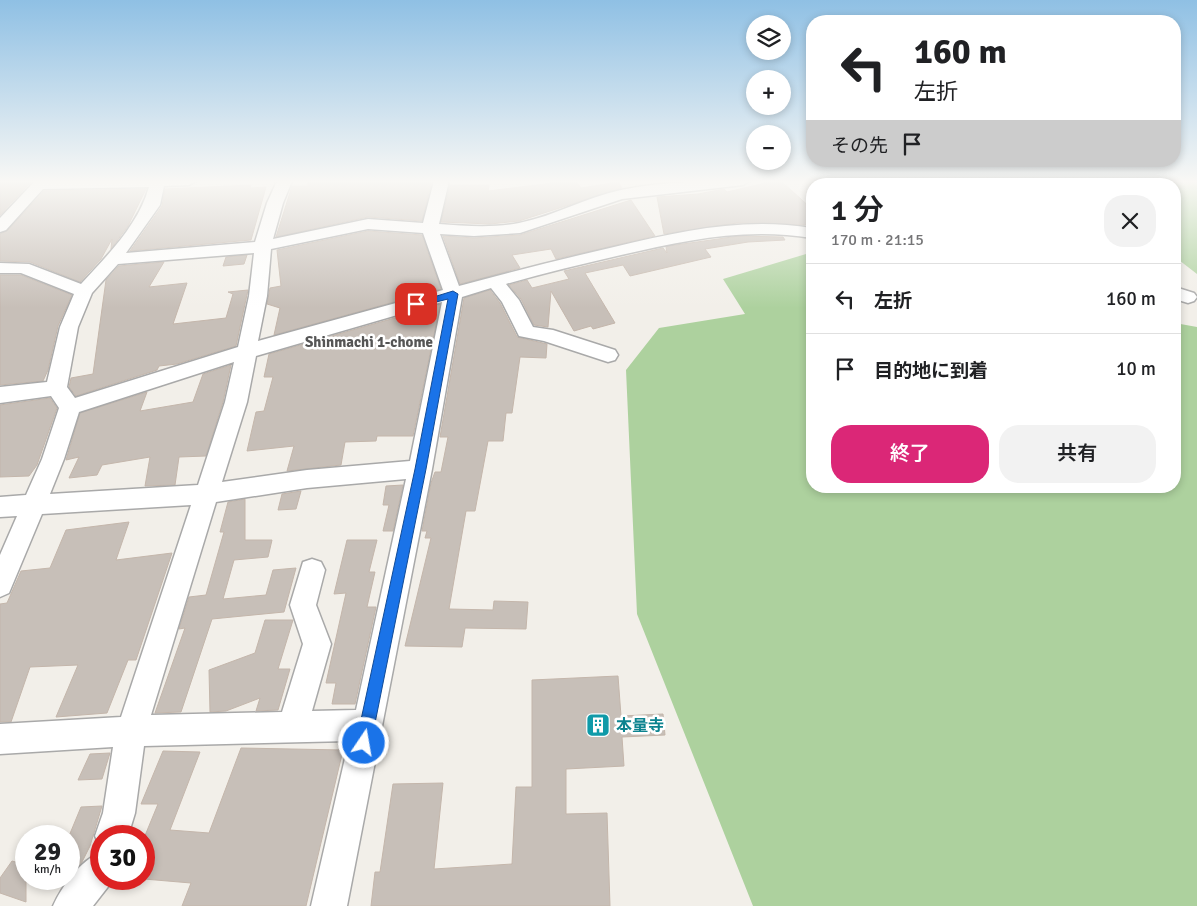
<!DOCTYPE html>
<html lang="ja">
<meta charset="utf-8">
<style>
body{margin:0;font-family:Signika,"Noto Sans JP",sans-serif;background:#f2f2f2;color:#202124;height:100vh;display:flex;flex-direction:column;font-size:19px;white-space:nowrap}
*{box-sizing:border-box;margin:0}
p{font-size:16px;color:#757577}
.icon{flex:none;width:28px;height:28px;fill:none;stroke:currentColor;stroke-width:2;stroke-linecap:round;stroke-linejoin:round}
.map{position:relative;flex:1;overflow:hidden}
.details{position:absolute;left:806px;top:178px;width:375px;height:315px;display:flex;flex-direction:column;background:#fff;border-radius:20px;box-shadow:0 2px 8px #0003}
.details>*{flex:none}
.top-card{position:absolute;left:806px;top:15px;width:375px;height:152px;border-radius:20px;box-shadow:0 2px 8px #0003;background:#fff;color:#202124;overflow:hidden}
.tools{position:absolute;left:746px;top:15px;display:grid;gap:10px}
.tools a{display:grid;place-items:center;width:45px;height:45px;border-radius:50%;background:#fff;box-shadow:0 2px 8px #0003;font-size:25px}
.speed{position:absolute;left:15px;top:825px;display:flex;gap:10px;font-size:25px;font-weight:700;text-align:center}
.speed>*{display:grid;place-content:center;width:65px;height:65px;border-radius:50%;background:#fff;box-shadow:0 2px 8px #0003;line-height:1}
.speed small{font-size:12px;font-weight:400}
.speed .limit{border:8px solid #d22;background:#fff;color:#111}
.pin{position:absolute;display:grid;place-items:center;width:42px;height:42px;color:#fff;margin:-21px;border-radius:10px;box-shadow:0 2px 8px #0006}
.me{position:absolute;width:55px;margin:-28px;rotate:12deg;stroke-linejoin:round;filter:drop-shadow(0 0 4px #0008)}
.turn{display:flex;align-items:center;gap:18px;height:105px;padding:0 25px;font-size:22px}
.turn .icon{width:65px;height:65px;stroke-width:2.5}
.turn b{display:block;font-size:35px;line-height:42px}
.then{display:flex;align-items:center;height:48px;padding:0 25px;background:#0003;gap:10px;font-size:19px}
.round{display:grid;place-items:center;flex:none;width:52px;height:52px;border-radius:20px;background:#f2f2f2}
.head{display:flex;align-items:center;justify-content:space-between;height:85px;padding:0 25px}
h1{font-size:30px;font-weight:600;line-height:38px}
.action{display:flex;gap:10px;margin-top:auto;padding:10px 25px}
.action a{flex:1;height:58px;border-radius:20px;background:#db2777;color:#fff;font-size:20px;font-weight:600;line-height:58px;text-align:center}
.action a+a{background:#f2f2f2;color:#202124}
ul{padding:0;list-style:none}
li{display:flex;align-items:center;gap:15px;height:70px;padding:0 25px;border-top:1px solid #e0e0e0}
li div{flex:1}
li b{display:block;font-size:19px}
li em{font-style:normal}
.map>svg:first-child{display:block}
</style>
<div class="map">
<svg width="1197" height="906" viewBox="0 0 1197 906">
<rect width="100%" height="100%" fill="#f2efe9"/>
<!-- forest -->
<path fill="#add19e" d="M1108,181H1197V274L1175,257V184H1109Z
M806,254H812V486H1175V323L1197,327V906H753L637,614L626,370L659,328L745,314L723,279Z"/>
<!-- building -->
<path fill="#c7bfb8" stroke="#c4b6ab" d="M0,181H32L0,215Z
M321,181H432L422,221L368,217L276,237L292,186H308V183Z
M569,181H576L581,188L618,182L622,188L519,221L490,224L441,222L450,185H489L488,191Z
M774,181H781L812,209V223L804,225L737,223L664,234L657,197L698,194L724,189L727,192Z
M251,185L250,188L266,187L251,240L130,251L162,206L165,189Z
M146,189L128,226L111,249L112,239L101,259L80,282L30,262L0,261V234L7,231L44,191Z
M631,200L655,236L556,259L551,249L512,255L520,268L460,284L443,236L474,238L520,235Z
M368,231L422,235L441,289L274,335L280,308L267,304L270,288L281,286L277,250Z
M739,236L783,237L785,240L748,242L705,249L711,257L630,276L623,265L585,273L615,323L593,329L591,326L574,331L551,291L548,327L534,325L521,299L509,285L527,280L532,288L569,279L564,271L663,248L667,253L666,247L669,246Z
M247,255L244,264L223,266L226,257Z
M164,262L149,287L187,283L173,324L226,318L233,294L228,292L248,290L236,346L177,364L159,366L157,370L76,396L69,387L71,378L93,374L106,280L119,266Z
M0,275H21L72,295L58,326L48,370L43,381L0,385Z
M490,290L500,303L517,337L547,344L546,358L520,357L512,413H506L503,441H488L475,511H466L449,609L493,610L494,601L528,602L526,629L465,628L462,647L405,646L431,538H425L427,531H422L431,483L435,472H441L448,437H440L464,298Z
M440,305L413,436H377L376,441L345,442L341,465L287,471L294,446L247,451L256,412L264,411L273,377H264L269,354Z
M231,365L223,402L206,456L179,457L175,485L145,486L150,457L102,465L97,475L69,478L79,457L66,460L80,413L147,392L140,411L193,402L203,374Z
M50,398L57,408L37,465L29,476L0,477V405Z
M403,485L393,531H383L389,505H383L386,486Z
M301,491L296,509L278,510L282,494Z
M245,499V540H272L268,557L234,560L223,599L266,595L273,570L296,568L284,612L212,619L181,712L155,713L185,628L179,629L189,597L206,595L224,532H220L228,502Z
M129,522L116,560L172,553L136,660H128L107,713L56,717L78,665L30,667L11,722H0V604L7,603L21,571L50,568L66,530Z
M347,540H377L369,572H375L367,607H376L355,704H332L336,683H326L346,593L334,594Z
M265,620H293L278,669H290L278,710L256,711L260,698L226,711L210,712L209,670L255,653Z
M618,676L621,716L663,714L665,735L622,737L624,766L566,769V814L607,813L610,906H371L375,872H380L393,784L443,783L434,869L512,864L516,787H532V680Z
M241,748L343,750L306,906H182L191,883L144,879V838L158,804H141L163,751L200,752L170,830L209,833Z
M110,753L102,779L78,780L90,754Z
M102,806L90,846L81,864L69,877V836L81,807Z
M12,861L26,865V902L0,893V878Z"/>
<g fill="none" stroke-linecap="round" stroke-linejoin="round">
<!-- minor casing -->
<g stroke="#a9a9a9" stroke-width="3">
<path id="minor" d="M196,181L189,185L164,186L160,205L126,253L255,242L267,203L277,181H292L283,203L273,239L368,219L423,223L434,181H449L439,224C465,226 494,228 519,223C555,216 586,197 621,190C663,181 708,181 750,181L743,185L622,199L520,233L474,236L440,234L459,286C510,272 562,259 614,247C681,231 744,217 812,228V238C744,227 687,240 621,255C582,264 544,273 506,284L519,300L533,327L553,330L615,350L618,355L615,360L608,362L544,341L519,336L502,302L491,288L462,297L432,469L347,906H311L349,741L144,746L135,813L128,836H101V848L95,836L103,813L113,747L0,754V724L121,717L191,505L42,514L9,593L0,597V555L17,516L0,517V497L26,495L42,459L59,408L51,396L0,403V387L47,382L60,327L74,294L21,273H0V263L29,264L81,284C107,256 139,224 149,187L43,189L6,230L0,232V218L35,181ZM368,229L423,233L443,290L258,341L267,296L271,249ZM254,253L249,296L238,347L75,398L67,387L78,327L92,293L118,264ZM442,302L410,461L307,470L222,482L247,402L256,356ZM234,362L225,402L198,485L50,494L64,459L79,412ZM406,479L356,710L312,711L331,644L316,605L325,570L321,562L312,559L303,562L290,605L303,644L282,712L151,715L216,502L307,488Z
M883,181H901L902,184H884Z
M1175,287L1194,293L1197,297L1194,301L1188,303L1175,299Z
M101,852V879H114L93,906H53C62,886 80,861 101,852Z"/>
</g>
<!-- minor -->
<use href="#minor" fill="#fff" fill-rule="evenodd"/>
</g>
<!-- sky -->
<linearGradient id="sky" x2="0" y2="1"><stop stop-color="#8fc0e4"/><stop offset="0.59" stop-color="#f9f8f5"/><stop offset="1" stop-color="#f9f8f5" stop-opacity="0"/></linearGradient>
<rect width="1197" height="308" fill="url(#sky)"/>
<!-- route -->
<path fill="#1a73e8" stroke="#114b97" d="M453,291L458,294L426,469L371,743L369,748L364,750L358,748L356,743L415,469L448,299L416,307L411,304Z"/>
<!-- icons -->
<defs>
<g id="building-square" transform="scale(1.25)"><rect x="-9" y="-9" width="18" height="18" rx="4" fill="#0f9aa8" stroke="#fff"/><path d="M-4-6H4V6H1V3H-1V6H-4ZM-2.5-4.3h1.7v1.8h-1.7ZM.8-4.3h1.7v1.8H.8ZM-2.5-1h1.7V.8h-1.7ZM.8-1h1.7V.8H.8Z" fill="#fff"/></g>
</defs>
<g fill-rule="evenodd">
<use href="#building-square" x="598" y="725"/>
</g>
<g text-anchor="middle" stroke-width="5" stroke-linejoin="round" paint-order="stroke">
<!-- neighbourhood labels -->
<g font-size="15" font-weight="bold" fill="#555" stroke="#fff">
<text x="369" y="347">Shinmachi 1-chome</text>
</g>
<!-- near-culture labels -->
<g font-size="16" font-weight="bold" fill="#0d838f" stroke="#fff" text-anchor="start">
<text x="616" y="731">本量寺</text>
</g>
</g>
</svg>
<div class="tools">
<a><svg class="icon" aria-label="layers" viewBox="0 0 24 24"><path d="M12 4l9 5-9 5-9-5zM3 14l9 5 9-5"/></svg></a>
<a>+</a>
<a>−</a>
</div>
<div class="speed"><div>29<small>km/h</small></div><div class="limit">30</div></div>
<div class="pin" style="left:416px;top:304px;background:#d93025"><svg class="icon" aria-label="arrive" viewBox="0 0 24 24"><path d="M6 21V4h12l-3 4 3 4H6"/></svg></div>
<svg class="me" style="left:364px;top:743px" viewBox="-20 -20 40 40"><circle r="17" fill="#1a73e8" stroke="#fff" stroke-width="3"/><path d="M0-11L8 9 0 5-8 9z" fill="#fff"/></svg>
<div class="top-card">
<div class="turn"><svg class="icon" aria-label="left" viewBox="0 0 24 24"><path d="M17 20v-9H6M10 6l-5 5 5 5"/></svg><div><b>160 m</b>左折</div></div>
<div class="then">その先<svg class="icon" aria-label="arrive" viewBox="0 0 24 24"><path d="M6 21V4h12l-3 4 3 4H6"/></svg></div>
</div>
<section class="details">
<div class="head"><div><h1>1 分</h1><p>170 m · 21:15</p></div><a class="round"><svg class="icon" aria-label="close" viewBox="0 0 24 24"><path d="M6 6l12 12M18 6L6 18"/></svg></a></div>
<ul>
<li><svg class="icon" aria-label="left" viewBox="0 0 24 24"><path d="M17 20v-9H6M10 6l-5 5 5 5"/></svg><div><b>左折</b></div><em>160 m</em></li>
<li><svg class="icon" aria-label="arrive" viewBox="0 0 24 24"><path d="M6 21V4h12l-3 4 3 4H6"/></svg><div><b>目的地に到着</b></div><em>10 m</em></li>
</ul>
<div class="action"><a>終了</a><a>共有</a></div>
</section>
</div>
